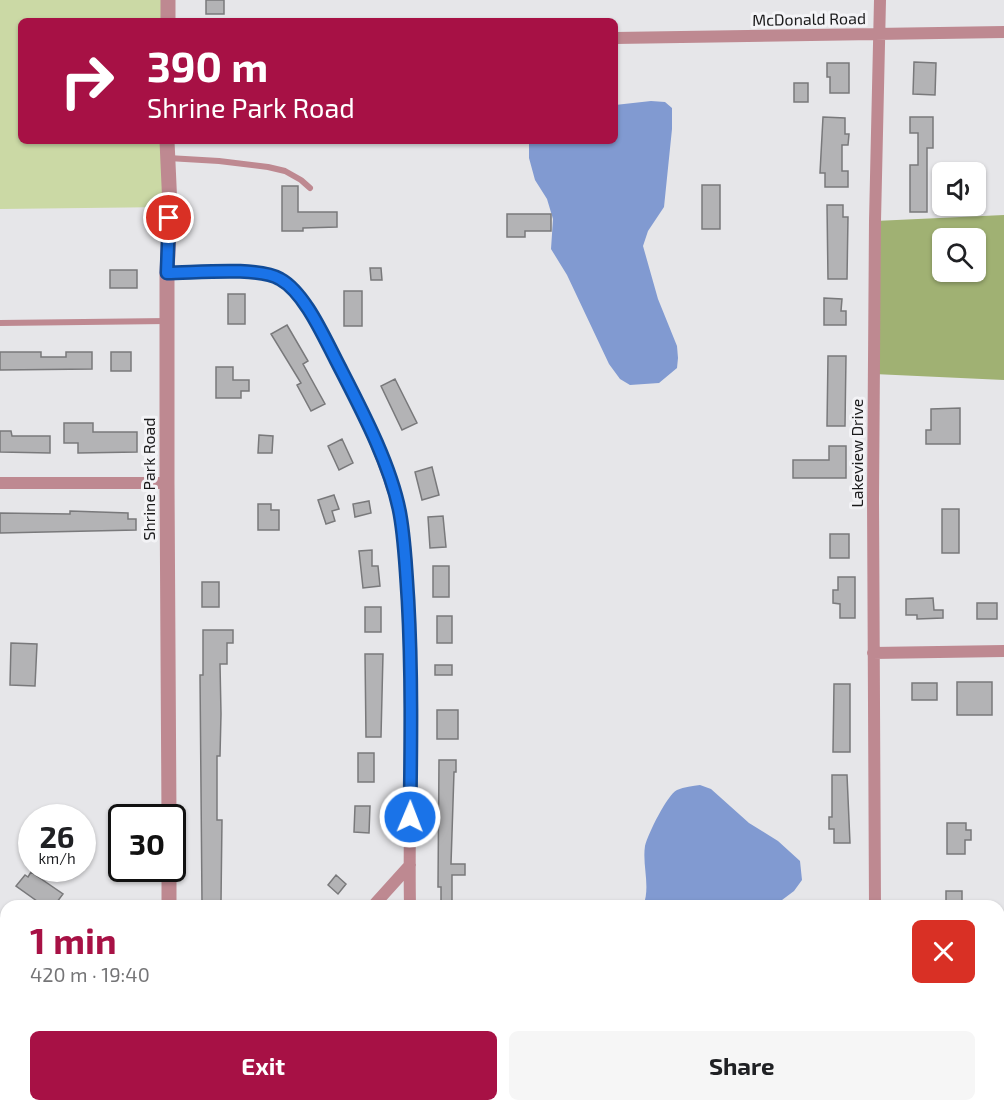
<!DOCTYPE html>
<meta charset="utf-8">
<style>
body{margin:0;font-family:"Exo 2",sans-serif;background:#f6f6f6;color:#202124;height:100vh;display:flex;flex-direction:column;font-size:22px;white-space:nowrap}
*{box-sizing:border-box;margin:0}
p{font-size:20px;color:#757577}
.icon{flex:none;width:33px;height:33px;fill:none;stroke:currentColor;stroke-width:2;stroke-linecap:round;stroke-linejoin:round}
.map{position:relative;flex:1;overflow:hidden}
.side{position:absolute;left:0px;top:900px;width:1005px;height:212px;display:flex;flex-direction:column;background:#fff;border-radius:18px 18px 0 0;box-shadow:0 2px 4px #0004}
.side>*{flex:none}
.banner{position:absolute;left:18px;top:18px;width:600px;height:126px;border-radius:9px;box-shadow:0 2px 4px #0004;background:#a71145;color:#fff;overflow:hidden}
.buttons{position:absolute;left:932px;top:162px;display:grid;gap:12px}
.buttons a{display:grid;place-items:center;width:54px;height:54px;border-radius:9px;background:#fff;box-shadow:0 2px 4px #0004;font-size:30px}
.speed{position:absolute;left:18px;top:804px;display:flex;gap:12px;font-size:30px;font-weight:700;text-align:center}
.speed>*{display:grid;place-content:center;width:78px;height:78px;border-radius:50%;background:#fff;box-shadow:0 2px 4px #0004;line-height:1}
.speed small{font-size:15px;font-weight:400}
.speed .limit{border:3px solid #111;border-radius:9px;background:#fff;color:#111}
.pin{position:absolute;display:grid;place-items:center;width:51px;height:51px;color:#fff;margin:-26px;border:3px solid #fff;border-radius:50%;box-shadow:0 2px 6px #0007}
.me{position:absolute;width:66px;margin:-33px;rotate:1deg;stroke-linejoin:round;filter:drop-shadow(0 0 4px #0008)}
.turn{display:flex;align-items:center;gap:21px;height:126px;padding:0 30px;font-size:27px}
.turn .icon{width:78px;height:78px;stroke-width:2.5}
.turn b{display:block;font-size:42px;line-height:51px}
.round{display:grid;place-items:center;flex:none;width:63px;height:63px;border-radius:9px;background:#f6f6f6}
.head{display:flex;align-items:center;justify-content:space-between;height:102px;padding:0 30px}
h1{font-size:36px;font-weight:700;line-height:45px;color:#a71145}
.cta{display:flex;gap:12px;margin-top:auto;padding:12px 30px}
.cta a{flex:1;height:69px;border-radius:9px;background:#a71145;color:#fff;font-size:24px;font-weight:700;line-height:69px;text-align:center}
.cta a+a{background:#f6f6f6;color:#202124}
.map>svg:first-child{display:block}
</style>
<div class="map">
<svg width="1004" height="1111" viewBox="0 0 1004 1111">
<rect width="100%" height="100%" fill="#e6e6e9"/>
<!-- green -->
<path fill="#cbd9a5" d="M0,0H168V21H21V141H167L170,207L0,209Z"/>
<!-- forest -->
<path fill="#a0b173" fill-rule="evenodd" d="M1004,215V380L874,374L875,221ZM942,238H975V272H942Z"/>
<!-- water -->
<path fill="#819ad1" d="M651,101L665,102L672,108V129L664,207L648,231L643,246L658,299L677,346L678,358L677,368L659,383L630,385L620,379L609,364L567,275L551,249L553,219L547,199L535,180L529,158V141H615V105Z
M700,785L711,789L749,823L778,841L800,861L802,880L794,891L774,906H643C651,887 642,866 645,846C648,834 667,795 677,790C684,787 693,786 700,785Z"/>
<!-- building -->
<path fill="#b3b3b5" stroke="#79797b" stroke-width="1.5" d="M206,0H224V14H206Z
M914,62L936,63L935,95L913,94Z
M827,63H849V93H830V77H827Z
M794,83H808V102H794Z
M823,117L845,118V134H849L848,145H842V171H848V187H825V173H820Z
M910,117H933V148H927V212H910V165H918V133H910Z
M702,185H720V229H702Z
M282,186H298V212H337V227L303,228V231H282Z
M827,205H843V217H848L847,279H828Z
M507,214H551V231H525V237H507Z
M370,268H381L382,280H371Z
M110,270H137V288H110Z
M344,291H362V326H344Z
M228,294H245V324H228Z
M824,298L842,299L841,311H846V325H824Z
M287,325L308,361L303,364L325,404L311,411L297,385L301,383L271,334Z
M0,352H41V357H66V352H92V369L0,370Z
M111,352H131V371H111Z
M828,356H846L845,426H827Z
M216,367H233V380H249V391H241V398H216Z
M395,379L417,423L402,430L381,386Z
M960,408V444H926V430H931V409Z
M64,423H93V432H137V452L78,453V443H64Z
M0,431H11L12,436H50V453L0,452Z
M259,435L273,436L272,453H258Z
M342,439L353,463L339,470L328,446Z
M829,446H846V478H793V460H829Z
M432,467L439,495L422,500L415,472Z
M334,495L339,509L332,511L335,521L326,524L318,500Z
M369,501L371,513L355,517L353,504Z
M258,504H271V510H279V530H258Z
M942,509H959V553H942Z
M70,511L128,513V519H136V530L0,533V513L70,514Z
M443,516L446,547L430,548L428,517Z
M830,534H849V558H830Z
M372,550V566H378L380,586L363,588L359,551Z
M433,566H449V597H433Z
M838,577H855V618H840V604L833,603V590H838Z
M202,582H219V607H202Z
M933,598L934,610H943V618L917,619V615H906V599Z
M977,603H997V619H977Z
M365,607H381V632H365Z
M437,616H452V643H437Z
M203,630H233V643H227V664H220L221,714L220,756H217V820H222L221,902H202L200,675H203Z
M11,643L37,644L35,686L10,685Z
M365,654H383L381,737H366Z
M435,665H452V675H435Z
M957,682H992V715H957Z
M912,683H937V700H912Z
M834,684H850V752H833Z
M437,710H458V739H437Z
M358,753H374V782H358Z
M439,760H456V772H454L451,864H465V875H452V906H441V887H438Z
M832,775H847L850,843H834V829H829V817H832Z
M355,806H370L369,833L354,832Z
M947,823H966V830H971V840H965V854H947Z
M31,872L63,894L54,906H44L16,886L25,875L28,877Z
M336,875L346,884L338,894L328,885Z
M946,891H962V906H946Z"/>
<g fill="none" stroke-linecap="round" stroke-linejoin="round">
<!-- service -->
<path stroke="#be8991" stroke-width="6" d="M168,158L219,161L268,167L285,171L301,180L310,188
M0,323L167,321"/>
<!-- minor -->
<path stroke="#be8991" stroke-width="12" d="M615,38L1004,32
M167,273C194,273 259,266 280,279C306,294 325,338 338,364C362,411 386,460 399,511C407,540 407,576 408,606C415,706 408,806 410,906
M0,483H167
M873,653L1004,651
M373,906L410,865
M875,906L873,499L875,221L880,0
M875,1106L876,1111
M401,1111L403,1106"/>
<!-- tertiary -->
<path stroke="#be8991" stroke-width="15" d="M168,21V0
M167,141L170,207L167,273V483L169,818
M169,868V906
M170,1106L171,1111"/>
</g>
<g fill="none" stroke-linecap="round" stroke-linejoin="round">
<!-- route casing -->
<g stroke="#114b97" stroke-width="15">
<path id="route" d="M169,218L167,273C194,273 258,266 280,279C304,292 323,335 336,360C359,405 391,464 400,514C405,542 406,571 408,600C412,672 411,745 410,817"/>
</g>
<!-- route -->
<use href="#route" stroke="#1a73e8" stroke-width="10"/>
</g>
<g text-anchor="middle" stroke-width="6" stroke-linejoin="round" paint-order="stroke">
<!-- street labels -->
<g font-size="16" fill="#1a1a1b" stroke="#f3f3f6">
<text transform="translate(809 19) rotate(-1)" y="6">McDonald Road</text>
<text transform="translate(857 453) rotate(-90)" y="6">Lakeview Drive</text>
<text transform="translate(149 479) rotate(-90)" y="6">Shrine Park Road</text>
</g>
</g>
</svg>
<div class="buttons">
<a><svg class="icon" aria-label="sound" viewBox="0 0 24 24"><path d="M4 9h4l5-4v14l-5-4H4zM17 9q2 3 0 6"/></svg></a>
<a><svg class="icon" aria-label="search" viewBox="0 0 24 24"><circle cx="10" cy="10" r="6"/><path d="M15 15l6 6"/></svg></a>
</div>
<div class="speed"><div>26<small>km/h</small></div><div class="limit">30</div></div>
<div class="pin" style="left:169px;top:218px;background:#d93025"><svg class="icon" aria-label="arrive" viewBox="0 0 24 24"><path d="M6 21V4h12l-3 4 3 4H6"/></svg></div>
<svg class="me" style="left:410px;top:817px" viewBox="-20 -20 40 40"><circle r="17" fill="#1a73e8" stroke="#fff" stroke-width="3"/><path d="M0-11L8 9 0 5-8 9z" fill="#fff"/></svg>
<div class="banner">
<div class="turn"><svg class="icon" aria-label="right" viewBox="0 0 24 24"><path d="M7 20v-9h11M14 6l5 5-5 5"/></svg><div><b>390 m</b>Shrine Park Road</div></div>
</div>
<section class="side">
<div class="head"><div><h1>1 min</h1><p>420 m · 19:40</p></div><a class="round" style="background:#d93025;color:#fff"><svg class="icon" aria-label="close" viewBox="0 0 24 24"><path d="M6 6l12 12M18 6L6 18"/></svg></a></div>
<div class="cta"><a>Exit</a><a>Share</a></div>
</section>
</div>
